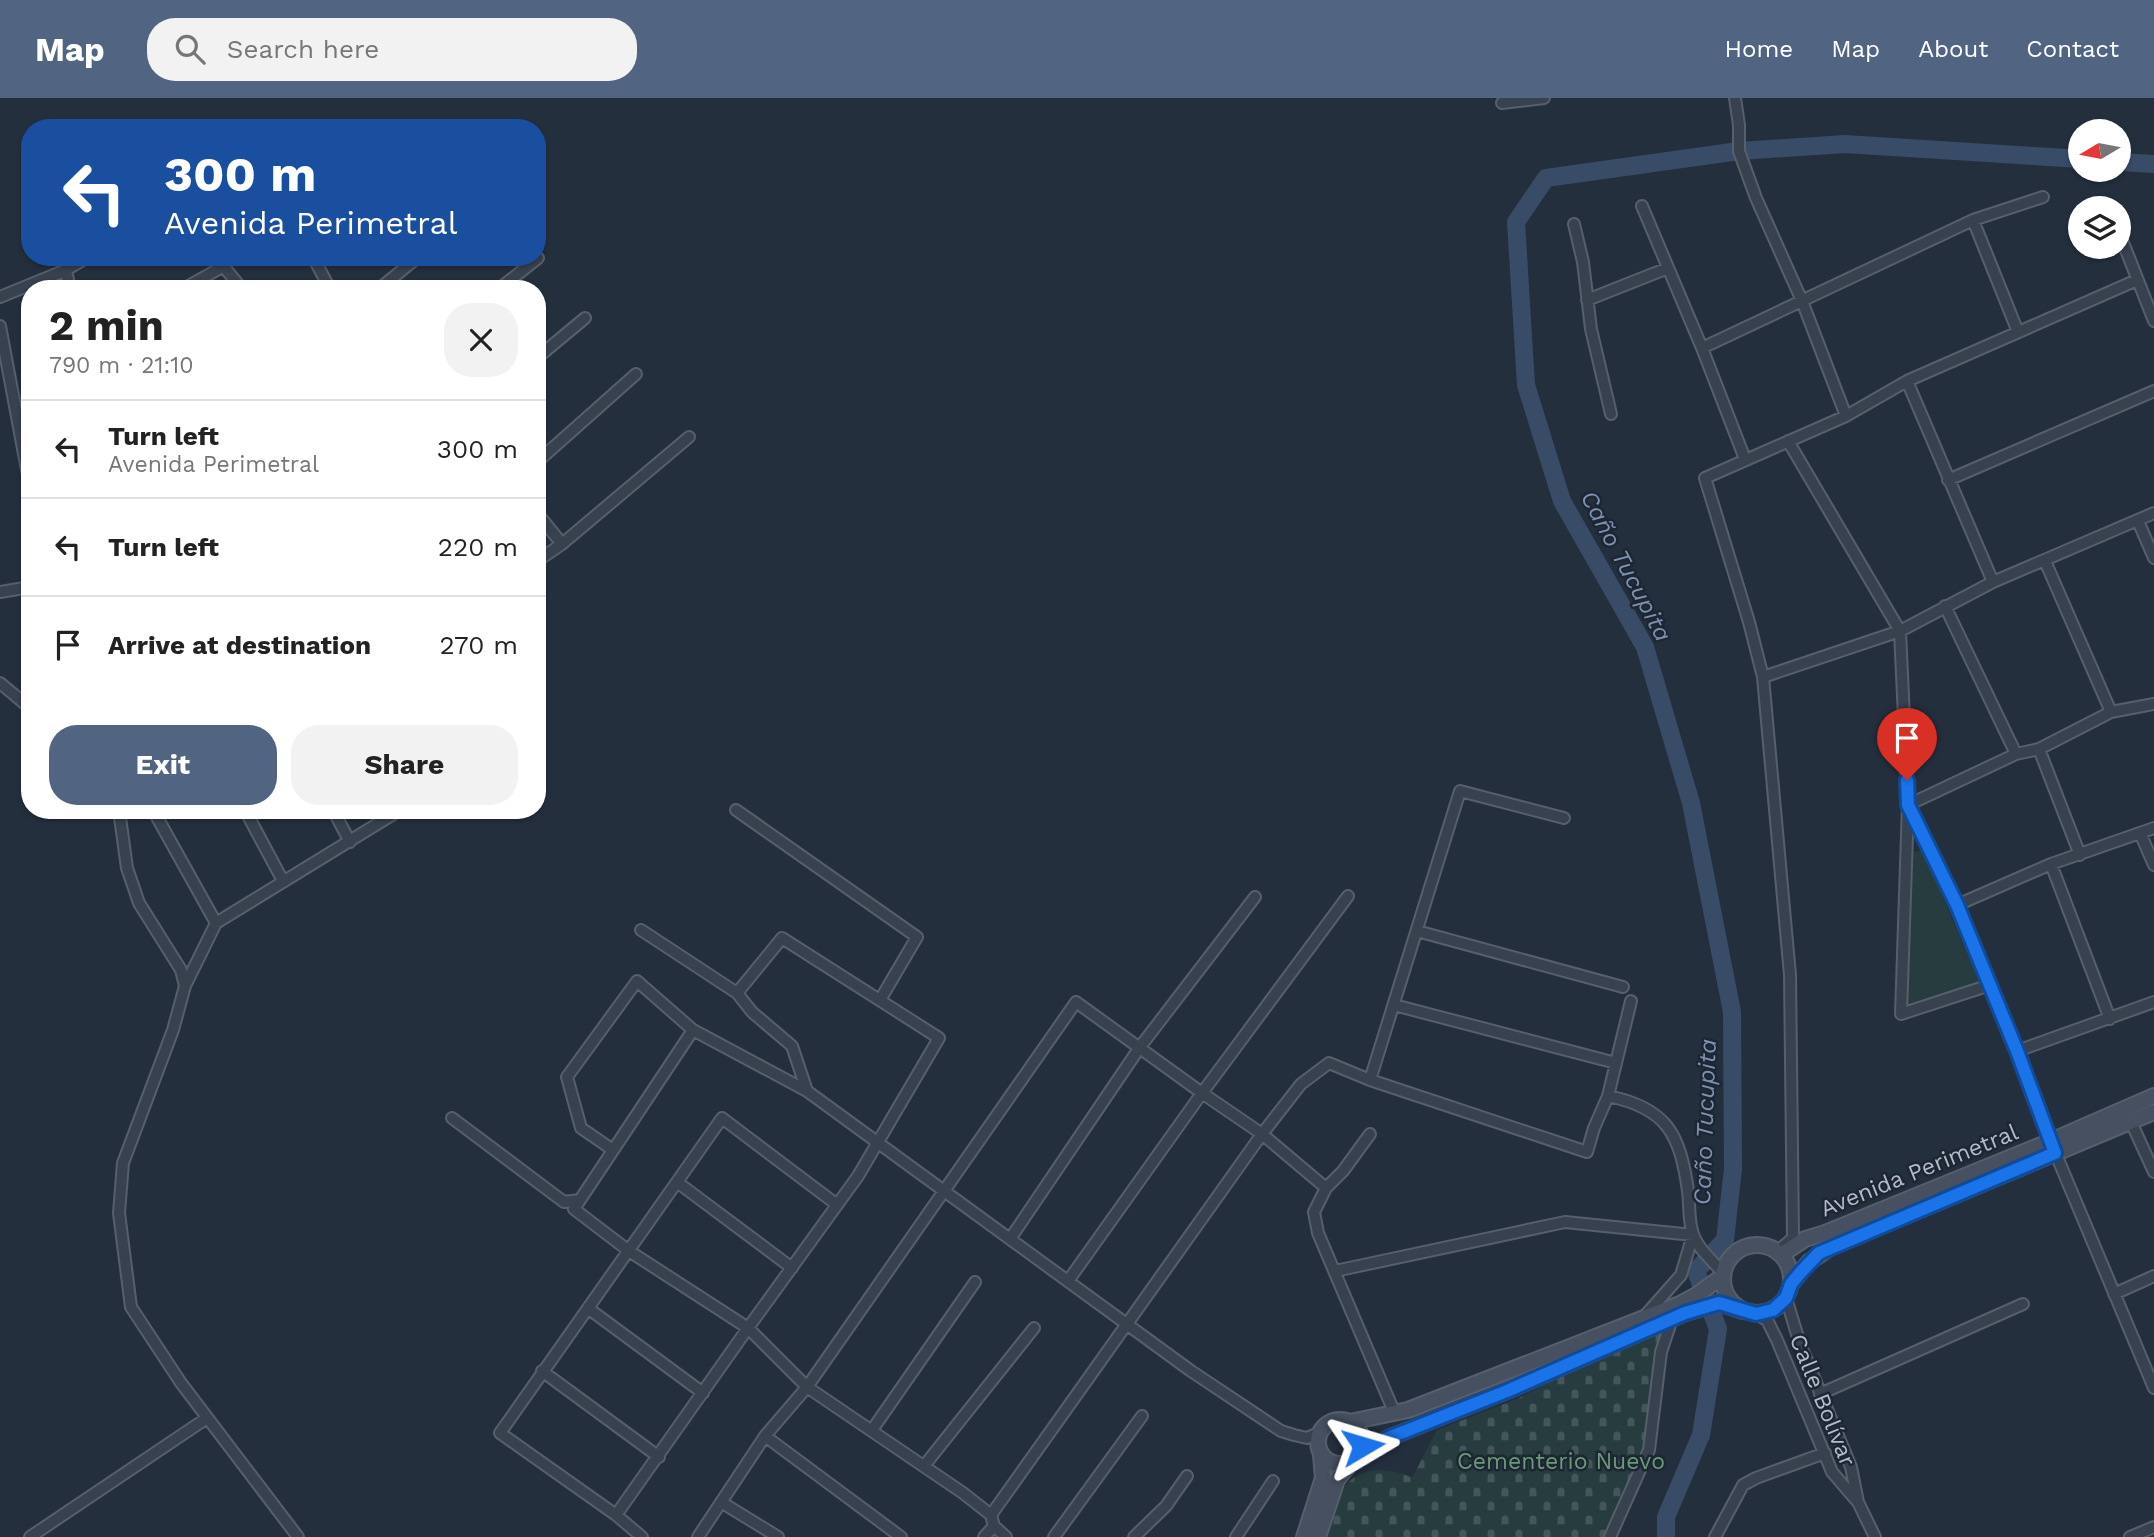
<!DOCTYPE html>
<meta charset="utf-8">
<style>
body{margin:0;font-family:"Work Sans",sans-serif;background:#f2f2f2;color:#222;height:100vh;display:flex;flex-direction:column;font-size:26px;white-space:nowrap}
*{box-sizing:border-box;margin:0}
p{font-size:23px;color:#767676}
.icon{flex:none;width:38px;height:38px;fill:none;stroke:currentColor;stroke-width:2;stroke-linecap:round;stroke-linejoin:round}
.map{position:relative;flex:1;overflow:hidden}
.drawer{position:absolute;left:21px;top:182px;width:525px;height:539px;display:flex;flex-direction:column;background:#fff;border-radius:28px;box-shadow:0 2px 5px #0004}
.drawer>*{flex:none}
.guide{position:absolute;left:21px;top:21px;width:525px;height:147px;border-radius:28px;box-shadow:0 2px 5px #0004;background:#1a4fa0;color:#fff;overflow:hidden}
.needle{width:46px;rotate:260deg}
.buttons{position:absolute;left:2068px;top:21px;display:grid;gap:14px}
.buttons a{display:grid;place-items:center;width:63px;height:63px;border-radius:50%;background:#fff;box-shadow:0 2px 5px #0004;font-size:35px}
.pin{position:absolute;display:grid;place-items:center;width:60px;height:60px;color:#fff;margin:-72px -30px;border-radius:50% 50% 50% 0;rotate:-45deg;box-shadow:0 0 7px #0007}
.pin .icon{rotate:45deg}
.me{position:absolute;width:77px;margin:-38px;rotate:83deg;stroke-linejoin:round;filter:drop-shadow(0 0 5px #0008)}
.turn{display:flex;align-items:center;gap:24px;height:147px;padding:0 28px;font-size:32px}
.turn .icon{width:91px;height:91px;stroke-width:2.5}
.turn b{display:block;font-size:49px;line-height:60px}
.round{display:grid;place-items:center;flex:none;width:74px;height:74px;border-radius:28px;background:#f2f2f2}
.head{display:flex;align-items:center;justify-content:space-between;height:119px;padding:0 28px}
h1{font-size:42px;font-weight:700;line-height:52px}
.primary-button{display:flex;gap:14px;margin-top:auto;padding:14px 28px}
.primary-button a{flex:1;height:80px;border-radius:28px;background:#516482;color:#fff;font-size:28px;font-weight:700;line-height:80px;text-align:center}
.primary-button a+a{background:#f2f2f2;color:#222}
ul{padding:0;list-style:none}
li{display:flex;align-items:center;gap:21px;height:98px;padding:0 28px;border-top:2px solid #e0e0e0}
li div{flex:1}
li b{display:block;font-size:26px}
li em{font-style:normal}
header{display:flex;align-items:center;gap:42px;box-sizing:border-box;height:98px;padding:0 35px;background:#516482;color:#fff}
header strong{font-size:33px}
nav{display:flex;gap:38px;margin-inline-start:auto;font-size:24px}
.search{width:490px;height:63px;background:#f2f2f2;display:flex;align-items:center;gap:18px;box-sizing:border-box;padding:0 24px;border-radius:28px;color:#767676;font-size:26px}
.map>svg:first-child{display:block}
</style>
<header>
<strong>Map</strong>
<div class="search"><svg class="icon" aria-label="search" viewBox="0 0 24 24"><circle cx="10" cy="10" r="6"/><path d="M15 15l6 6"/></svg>Search here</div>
<nav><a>Home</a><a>Map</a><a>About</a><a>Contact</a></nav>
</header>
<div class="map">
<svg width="2154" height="1439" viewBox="0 0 2154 1439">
<defs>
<pattern id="cemetery-stones" width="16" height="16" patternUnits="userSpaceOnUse" patternTransform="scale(1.75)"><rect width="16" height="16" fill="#263c3f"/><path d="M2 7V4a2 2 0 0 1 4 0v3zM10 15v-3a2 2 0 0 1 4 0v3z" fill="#435659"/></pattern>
</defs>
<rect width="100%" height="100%" fill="#242f3e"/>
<!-- cemetery -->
<path fill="url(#cemetery-stones)" d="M1672,1221L1667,1233L1649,1352L1610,1439H1327C1332,1424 1336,1406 1343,1392C1356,1367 1391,1369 1412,1380L1437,1332L1517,1301Z"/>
<!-- park -->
<path fill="#263c3f" d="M1923,752L1979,884L1908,908L1912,754Z"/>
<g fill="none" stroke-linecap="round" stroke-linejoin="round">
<!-- river -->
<path stroke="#394c67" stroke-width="18" d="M2119,64L2154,66
M1666,1439V1419L1701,1337L1718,1231L1696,1173L1725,1142L1733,1071L1732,914L1691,705L1645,549L1562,403L1526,287L1516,124L1546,80L1739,53L1845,46L2081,61"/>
<!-- street casing -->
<g stroke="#565f6c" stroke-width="14">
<path id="street" d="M1735,0L1739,27V53L1756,100L1802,203L1846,318
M1502,5L1544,0
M1642,108L1702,250L1745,361
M1973,122L2018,234
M1574,126L1583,164L1591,231L1611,316
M2122,142L2154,223
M216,159L242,191
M313,159L330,191
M66,172L70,191
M183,191L224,168
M379,191L418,159
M499,191L538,160
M0,199L66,172L88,159
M1587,202L1668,170
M0,228L30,388
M1702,250L1973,122L2043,99
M537,260L585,220
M1907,283L1993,484
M1788,343L1900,533L1908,707L1901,916L1990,887
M537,364L636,276
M1948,382L2154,293
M537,415L562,446
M2138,423L2154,460
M537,463L562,446L689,339
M2045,463L2111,614
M0,494L30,489
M1945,508L2016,656
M1763,579L1900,533L1993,484L2154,415
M0,585L30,610
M2039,651L2080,757
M1908,707L2016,656L2039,651L2111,614L2154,606
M1910,710L1957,807L2017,953L2055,1054L2154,1290
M119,712L127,770L139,805L181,872L185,888L173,932L123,1065L119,1115L131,1209L181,1285L298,1439
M153,712L216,825
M245,712L283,783
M333,712L350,744
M736,712L917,839L880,902
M2140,735L2154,767
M2051,766L2110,921
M1957,807L2051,766L2154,730
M641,832L737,895L752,914L792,948L807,993L693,932L574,1111L629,1153L748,1230L807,1289L963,1395L991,1417L994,1428L1006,1439
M1417,833L1623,889
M185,888L216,825L400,712
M1394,907L1616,965
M2017,953L2154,904
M1370,982L1460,693L1564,720
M807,993L1191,1273L1281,1333L1294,1337L1307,1340L1321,1334
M1608,998C1667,1010 1680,1036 1688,1093C1690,1107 1688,1122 1693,1136C1698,1151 1713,1163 1723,1175
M452,1020L564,1104L580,1102
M2131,1024L2154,1074
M1370,1036L1343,1073L1326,1090L1314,1114L1318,1135L1395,1316
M613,1052L581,1030L567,979L637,883L693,932
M677,1084L792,1170
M1010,1141L1140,949L1255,799
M1779,1152L1793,1140L1790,877L1763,579L1749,524L1705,380L1846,318L1907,283L2137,182
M1335,1173L1565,1124L1693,1137L1681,1177L1643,1220
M1068,1183L1202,995L1348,798
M2114,1196L2154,1178
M1786,1200L1800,1246L1851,1369L1858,1404L1875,1439
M589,1211L703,1295
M1756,1216L1767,1222L1777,1242L1832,1374L1856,1402
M542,1273L659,1359
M1820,1296L2023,1206
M872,1332L975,1184
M765,1338L901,1439
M924,1368L1034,1230
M721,1404L778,1439
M616,1417L748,1230L858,1078L939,940L782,840L737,895
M991,1417L1262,1036L1301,986L1329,965L1370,982L1587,1054L1594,1030L1608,998L1631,903
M30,1439L207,1320
M642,1439L616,1417L500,1335L722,1020L836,1106
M698,1439L765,1338L807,1289L1076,904L1202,995L1262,1036L1326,1090
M984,1439L994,1428
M1054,1439L1142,1318
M1134,1439L1166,1408L1187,1378
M1236,1439L1273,1383
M1610,1439L1649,1352L1661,1254L1672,1221
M1715,1439L1743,1387L1756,1380L1825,1355
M2130,1439L2154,1429"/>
</g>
<!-- secondary casing -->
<g stroke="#565f6c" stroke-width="18">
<path id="secondary" d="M1723 1181a34 34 0 1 1 68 0a34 34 0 1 1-68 0Z
M1781,1157L1805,1141L1825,1135L2051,1043L2154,998
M1791,1186L1809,1164L1831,1149L2154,1014
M1318 1344a22 22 0 1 1 44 0a22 22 0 1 1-44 0Z
M1350,1324L1408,1312L1680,1206L1695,1198L1723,1178
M1358,1358L1388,1340L1507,1293L1685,1215L1719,1205L1743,1213
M1304,1439L1323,1380L1321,1357
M1318,1439L1337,1382L1352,1363"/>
</g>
<!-- street -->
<use href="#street" stroke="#38414e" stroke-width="10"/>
<!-- secondary -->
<use href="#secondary" stroke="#465061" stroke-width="14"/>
</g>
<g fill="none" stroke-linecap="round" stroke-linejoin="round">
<!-- route casing -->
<g stroke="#114b97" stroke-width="18">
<path id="route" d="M1363,1348L1358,1358L1388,1340L1507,1293L1685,1215L1719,1205L1756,1216L1773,1212L1786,1200L1791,1186L1800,1175L1819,1155L2055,1055L2017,953L1957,807L1908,707L1907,682"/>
</g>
<!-- route -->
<use href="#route" stroke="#1a73e8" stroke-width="12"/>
</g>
<g text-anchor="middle" stroke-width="5" stroke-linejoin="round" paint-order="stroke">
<!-- street labels -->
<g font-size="23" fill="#b4bcc9" stroke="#1d2633">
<text transform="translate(1919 1072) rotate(-22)" y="8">Avenida Perimetral</text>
<text transform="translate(1823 1302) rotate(68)" y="8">Calle Bolívar</text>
</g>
<!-- park labels -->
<g font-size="23" fill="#6b9a76" stroke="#1d2633">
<text x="1561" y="1371">Cementerio Nuevo</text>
</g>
<!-- water labels -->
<g font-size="24" font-style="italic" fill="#7c92b1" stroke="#1d2633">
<text transform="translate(1626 468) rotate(62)" y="8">Caño Tucupita</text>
<text transform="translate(1705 1024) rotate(-88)" y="8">Caño Tucupita</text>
</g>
</g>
</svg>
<div class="buttons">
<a><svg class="needle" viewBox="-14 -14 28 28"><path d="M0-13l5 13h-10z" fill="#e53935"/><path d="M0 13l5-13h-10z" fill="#767676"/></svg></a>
<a><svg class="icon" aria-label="layers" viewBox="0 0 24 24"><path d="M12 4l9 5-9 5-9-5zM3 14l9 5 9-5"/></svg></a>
</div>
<div class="pin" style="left:1907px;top:682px;background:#d93025"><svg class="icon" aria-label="arrive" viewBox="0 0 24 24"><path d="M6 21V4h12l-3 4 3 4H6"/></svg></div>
<svg class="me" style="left:1363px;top:1348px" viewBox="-20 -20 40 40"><path d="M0-17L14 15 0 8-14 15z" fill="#1a73e8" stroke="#fff" stroke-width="4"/></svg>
<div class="guide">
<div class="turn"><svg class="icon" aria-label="left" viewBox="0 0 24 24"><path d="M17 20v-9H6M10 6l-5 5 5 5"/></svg><div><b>300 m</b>Avenida Perimetral</div></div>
</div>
<section class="drawer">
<div class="head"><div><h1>2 min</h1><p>790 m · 21:10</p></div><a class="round"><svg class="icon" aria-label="close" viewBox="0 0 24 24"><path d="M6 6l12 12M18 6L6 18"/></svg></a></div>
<ul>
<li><svg class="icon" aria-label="left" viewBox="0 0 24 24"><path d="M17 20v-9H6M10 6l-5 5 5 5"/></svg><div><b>Turn left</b><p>Avenida Perimetral</p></div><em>300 m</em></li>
<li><svg class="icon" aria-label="left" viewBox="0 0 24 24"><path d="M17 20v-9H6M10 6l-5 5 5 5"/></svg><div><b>Turn left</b></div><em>220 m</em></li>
<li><svg class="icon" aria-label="arrive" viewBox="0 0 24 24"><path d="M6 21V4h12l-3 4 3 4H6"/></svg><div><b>Arrive at destination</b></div><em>270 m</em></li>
</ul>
<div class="primary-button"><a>Exit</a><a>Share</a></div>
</section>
</div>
